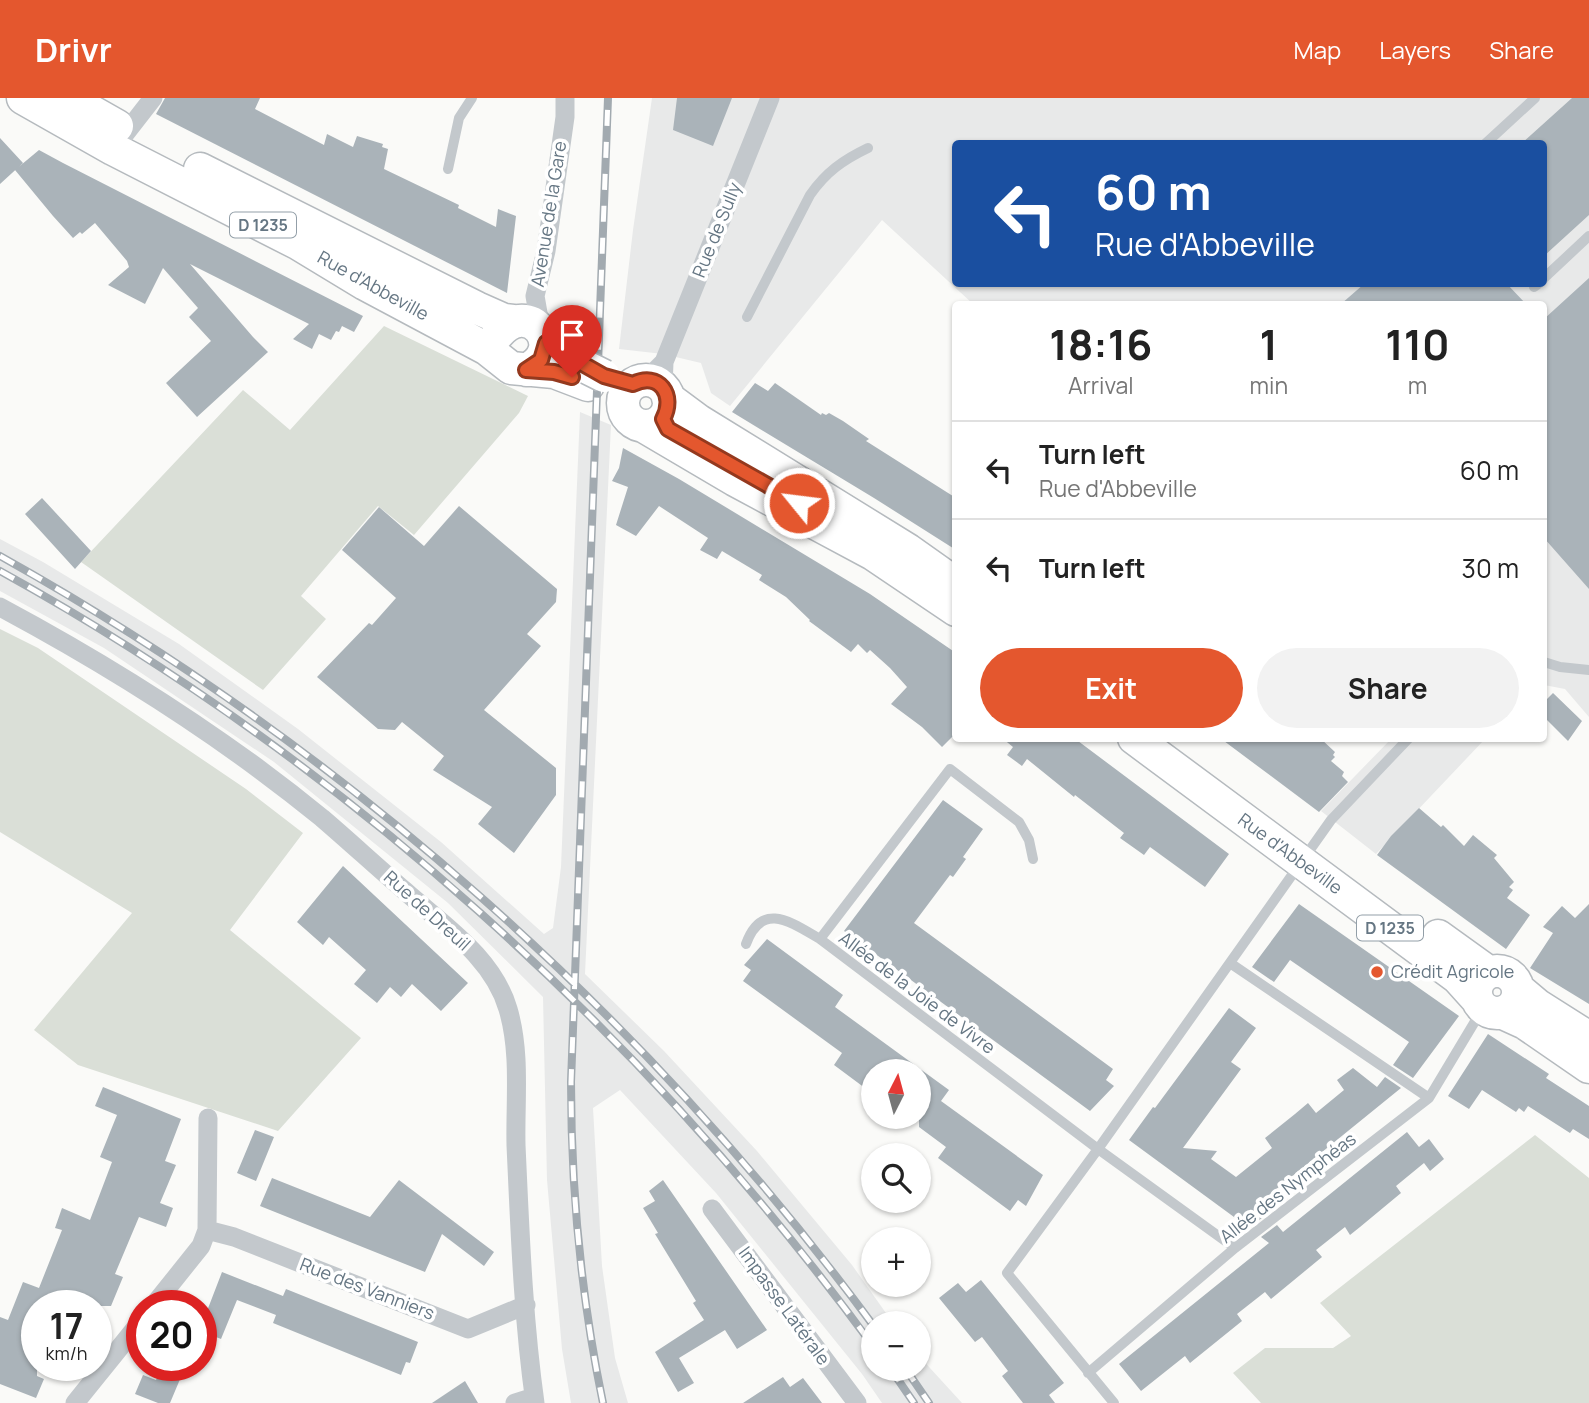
<!DOCTYPE html>
<meta charset="utf-8">
<style>
body{margin:0;font-family:Manrope,sans-serif;background:#f2f2f2;color:#222;height:100vh;display:flex;flex-direction:column;font-size:26px;white-space:nowrap}
*{box-sizing:border-box;margin:0}
p{font-size:23px;color:#767676}
.icon{flex:none;width:38px;height:38px;fill:none;stroke:currentColor;stroke-width:2;stroke-linecap:round;stroke-linejoin:round}
.map{position:relative;flex:1;overflow:hidden}
.details{position:absolute;left:952px;top:203px;width:595px;height:441px;display:flex;flex-direction:column;background:#fff;border-radius:7px;box-shadow:0 2px 5px #0004}
.details>*{flex:none}
.guide{position:absolute;left:952px;top:42px;width:595px;height:147px;border-radius:7px;box-shadow:0 2px 5px #0004;background:#1a4fa0;color:#fff;overflow:hidden}
.needle{width:46px;rotate:6deg}
.fabs{position:absolute;left:861px;top:961px;display:grid;gap:14px}
.fabs a{display:grid;place-items:center;width:70px;height:70px;border-radius:50%;background:#fff;box-shadow:0 2px 5px #0004;font-size:35px}
.speed{position:absolute;left:21px;top:1192px;display:flex;gap:14px;font-size:35px;font-weight:700;text-align:center}
.speed>*{display:grid;place-content:center;width:91px;height:91px;border-radius:50%;background:#fff;box-shadow:0 2px 5px #0004;line-height:1}
.speed small{font-size:18px;font-weight:400}
.speed .limit{border:10px solid #d22;background:#fff;color:#111}
.pin{position:absolute;display:grid;place-items:center;width:60px;height:60px;color:#fff;margin:-72px -30px;border-radius:50% 50% 50% 0;rotate:-45deg;box-shadow:0 0 7px #0007}
.pin .icon{rotate:45deg}
.me{position:absolute;width:77px;margin:-38px;rotate:299deg;stroke-linejoin:round;filter:drop-shadow(0 0 5px #0008)}
.turn{display:flex;align-items:center;gap:24px;height:147px;padding:0 28px;font-size:32px}
.turn .icon{width:91px;height:91px;stroke-width:2.5}
.turn b{display:block;font-size:49px;line-height:60px}
.eta{display:flex;justify-content:space-evenly;align-items:center;height:119px;text-align:center}
.eta b{font-size:42px;font-weight:700;line-height:49px}
.action{display:flex;gap:14px;margin-top:auto;padding:14px 28px}
.action a{flex:1;height:80px;border-radius:42px;background:#e4572e;color:#fff;font-size:28px;font-weight:700;line-height:80px;text-align:center}
.action a+a{background:#f2f2f2;color:#222}
ul{padding:0;list-style:none}
li{display:flex;align-items:center;gap:21px;height:98px;padding:0 28px;border-top:2px solid #e0e0e0}
li div{flex:1}
li b{display:block;font-size:26px}
li em{font-style:normal}
header{display:flex;align-items:center;gap:42px;box-sizing:border-box;height:98px;padding:0 35px;background:#e4572e;color:#fff}
header strong{font-size:33px}
nav{display:flex;gap:38px;margin-inline-start:auto;font-size:24px}
.map>svg:first-child{display:block}
</style>
<header>
<strong>Drivr</strong>
<nav><a>Map</a><a>Layers</a><a>Share</a></nav>
</header>
<div class="map">
<svg width="1589" height="1305" viewBox="0 0 1589 1305">
<rect width="100%" height="100%" fill="#fafaf8"/>
<!-- built -->
<path fill="#e8e9e9" fill-rule="evenodd" d="M652,0H1589V619L1565,591L1544,587V206H973L882,122L730,308L711,295L701,265L663,256L619,251L633,132ZM956,46H1544V186H956Z
M580,314L611,327L585,876L664,953L757,1053L852,1167L893,1225H873V1270H919V1258L962,1305H882L862,1276L716,1095L620,992L593,1010L602,1168L615,1260L628,1305H571L562,1251L547,1082L543,899L448,805L274,664L104,550L0,493V441L43,464L179,546L298,631L441,744L544,836L553,830L561,769Z
M1391,641H1485L1376,756L1321,713Z"/>
<!-- green -->
<path fill="#dadfd7" d="M384,228L528,298L519,315L414,437L378,408L301,498L326,521L263,592L81,464L243,292L290,332Z
M0,531L38,550L246,691L303,735L230,832L361,940L278,1033L78,967L34,932L132,815L0,734Z
M1535,1037L1589,1080V1305H1261L1233,1275L1265,1250H1333L1351,1238L1320,1205Z"/>
<!-- building -->
<path fill="#aab3b9" d="M165,0H260L255,11L324,47L327,36L353,49L357,38L383,46L382,49L388,51L384,71L459,107L458,110L496,129L498,111L516,118L507,195L156,16Z
M677,0H732L713,48L673,32Z
M1572,0H1589V117L1544,158V46H1521Z
M0,40L23,65L0,86Z
M39,52L63,65L363,218L354,234L342,228L339,234L336,233L331,242L319,236L312,251L293,241L309,226L190,166L253,239L268,254L197,319L166,285L211,243L189,219L198,210L163,170L145,206L108,187L129,169L127,163L95,125L82,136L80,134L73,140L53,118L15,72Z
M1589,180V491L1544,440V221Z
M1364,186H1507L1526,206H1341Z
M755,285L768,293L775,285L821,317L822,315L826,317L829,315L843,323L869,341L866,343L956,400V452L874,400L732,314Z
M623,350L679,381L870,496L956,555V635L942,649L922,629L891,606L907,589L890,570L870,552L867,555L858,546L851,554L809,523L810,522L786,499L759,482L762,477L722,453L717,461L700,452L708,440L659,408L636,438L616,427L628,389L612,383L619,370Z
M42,400L91,453L75,471L25,416Z
M459,408L557,491L556,504L527,536L541,548L484,612L556,670V697L514,755L478,726L492,709L433,672L444,658L402,624L395,632L378,631L317,579L369,525L372,527L396,500L342,452L379,409L424,448Z
M1553,595L1582,623L1568,643L1544,619V604Z
M1002,640H1074L1229,756L1205,789L1150,749L1144,757L1120,740L1124,735L1075,697L1074,699L1027,661L1022,668L1007,657L1013,649Z
M1220,640H1320L1335,654L1333,657L1335,659L1331,663L1344,674L1342,678L1348,684L1319,714Z
M943,702L983,731L963,759L966,761L953,779L950,777L914,825L1113,971L1106,982L1114,988L1090,1013L844,833Z
M1419,710L1441,729L1443,727L1464,748L1473,737L1497,757L1494,760L1514,784L1509,789L1513,792L1507,800L1530,817L1506,851L1377,757L1391,738Z
M343,768L468,885L441,913L412,886L401,899L390,889L377,905L354,886L366,872L329,839L323,847L297,824Z
M1299,806L1459,918L1413,980L1393,967L1409,944L1361,911L1290,862L1274,884L1252,869Z
M1589,806V906L1530,870L1553,835L1543,829L1550,821L1562,808L1575,820Z
M767,841L843,897L835,909L949,992L941,1003L1043,1077L1026,1108L1018,1102L1010,1113L938,1060L946,1049L919,1029V973H873V996L834,967L842,955L743,883L751,872L744,867Z
M1229,910L1256,930L1231,964L1241,971L1183,1050L1217,1053L1211,1061L1236,1079L1272,1050L1265,1040L1295,1016L1308,1005L1316,1015L1344,992L1337,982L1353,970L1377,989L1385,979L1401,990L1258,1106L1267,1116L1249,1130L1129,1042L1153,1009L1155,1010Z
M1488,936L1549,976L1546,980L1589,1008V1041L1573,1031L1570,1035L1528,1008L1524,1014L1519,1010L1516,1014L1482,992L1469,1011L1448,998Z
M103,989L181,1021L165,1063L176,1067L160,1105L173,1110L166,1129L139,1119L115,1176L123,1179L111,1208H37V1278L44,1281L36,1300L0,1286V1219L8,1222L23,1184L39,1190L62,1132L55,1130L62,1110L90,1122L112,1064L100,1059L117,1017L95,1008Z
M255,1032L274,1039L256,1083L237,1075Z
M1407,1034L1419,1049L1429,1041L1444,1061L1430,1073L1424,1065L1396,1088L1401,1095L1360,1129L1350,1137L1345,1129L1316,1152L1322,1159L1271,1201L1265,1194L1237,1216L1242,1223L1190,1265L1185,1258L1141,1293L1119,1266L1269,1145L1261,1139L1277,1127L1283,1134Z
M272,1080L370,1119L399,1082L494,1154L484,1168L442,1136L425,1174L260,1108Z
M663,1082L767,1232L737,1251L725,1232L679,1260L694,1285L678,1294L655,1254L704,1222L693,1205L696,1203L655,1136L658,1135L643,1110L655,1103L649,1093Z
M222,1174L283,1198L286,1191L418,1244L410,1265L406,1264L401,1277L273,1225L276,1217L237,1202L221,1241L201,1233V1211L207,1213Z
M981,1182L1064,1285L1049,1297L1055,1305H1023L1002,1278L1008,1273L982,1239L975,1244L939,1200L958,1185L966,1194Z
M162,1267H186L170,1305H158L135,1296L143,1277L156,1282Z
M783,1279L790,1289L803,1280L822,1305H743Z
M465,1283L478,1305H432Z"/>
<g fill="none" stroke-linecap="round" stroke-linejoin="round">
<!-- primary casing -->
<g stroke="#b5babe" stroke-width="35">
<path id="primary" d="M23,0L113,51L299,146L365,186L487,251L511,270L554,274L588,287
M68,0L117,28
M200,71L477,210L504,222L513,223
M498,236C529,198 570,251 526,272
M623 305a23 23 0 1 1 46 0a23 23 0 1 1-46 0Z
M668,300L699,323L908,452L956,486
M645,329L735,382L873,456L956,512
M1134,640L1458,880L1476,900
M1438,838L1488,874
M1476 894a21 21 0 1 1 42 0a21 21 0 1 1-42 0Z
M1518,891L1537,907L1589,940
M1503,915L1525,925L1589,969"/>
</g>
<!-- lane -->
<path stroke="#c3c8cc" stroke-width="10" d="M1485,46L1535,0
M448,71L459,20L472,0
M1544,180L1589,138
M1534,189L1538,186
M747,219L810,97C826,74 843,62 868,50
M1544,564L1560,569L1589,572
M1033,761L1029,742L1019,724L950,671L820,841L1098,1051L1235,1150
M746,846C762,802 792,825 820,841
M1230,865L1429,1000
M1088,1275L1235,1150L1429,1000L1483,910
M1114,1305L1007,1175L1098,1051L1331,722L1409,640"/>
<!-- street -->
<path stroke="#c3c8cc" stroke-width="19" d="M118,45L153,0
M541,232L535,198L546,153L565,19V0
M646,282L664,264
M663,290L664,264L770,0
M0,509C112,569 223,639 322,720C350,744 377,769 405,793C443,827 493,859 508,911C521,955 515,1002 516,1047C520,1133 523,1220 535,1305
M712,1111L857,1305
M207,1132L234,1139L468,1231L526,1207
M153,1208L201,1148L207,1132L208,1020
M75,1305L142,1222
M515,1305L534,1299"/>
<!-- primary -->
<use href="#primary" stroke="#fff" stroke-width="32"/>
<!-- rail casing -->
<g stroke="#a2aab0" stroke-width="8">
<path id="rail" d="M0,458C341,648 641,913 873,1227
M0,473C343,662 642,933 873,1248
M890,1270L914,1305
M905,1270L929,1305
M603,1305C581,1199 571,1093 571,984L608,0"/>
</g>
<!-- rail -->
<use href="#rail" stroke="#fff" stroke-width="5" stroke-dasharray="16" stroke-linecap="butt"/>
<!-- primary-bridge casing -->
<g stroke="#b5babe" stroke-width="35" stroke-linecap="butt">
<path id="primary-bridge" d="M588,270L604,278"/>
</g>
<!-- primary-bridge -->
<use href="#primary-bridge" stroke="#fff" stroke-width="32"/>
</g>
<g fill="none" stroke-linecap="round" stroke-linejoin="round">
<!-- route casing -->
<g stroke="#94391e" stroke-width="18">
<path id="route" d="M572,279L554,274L526,272L541,262L546,245L604,278L633,286C659,273 676,297 663,321L668,331L799,405"/>
</g>
<!-- route -->
<use href="#route" stroke="#e4572e" stroke-width="12"/>
</g>
<!-- markers -->
<circle fill="#e4572e" stroke="#fff" stroke-width="2.5" cx="1377" cy="874" r="7"/>
<g text-anchor="middle" stroke-width="7" stroke-linejoin="round" paint-order="stroke">
<!-- shield labels -->
<g fill="#fff" stroke="#939fa8" stroke-width="2">
<rect x="230" y="114.5" width="66" height="25" rx="5"/>
<rect x="1357" y="817.5" width="66" height="25" rx="5"/>
</g>
<g font-size="16" font-weight="bold" fill="#657683">
<text x="263" y="133">D 1235</text>
<text x="1390" y="836">D 1235</text>
</g>
<!-- street labels -->
<g font-size="18" fill="#657683" stroke="#fff">
<text transform="translate(549 116) rotate(-81)" y="6">Avenue de la Gare</text>
<text transform="translate(717 132) rotate(-68)" y="6">Rue de Sully</text>
<text transform="translate(373 188) rotate(29)" y="6">Rue d'Abbeville</text>
<text transform="translate(1290 756) rotate(36)" y="6">Rue d'Abbeville</text>
<text transform="translate(427 813) rotate(42)" y="6">Rue de Dreuil</text>
<text transform="translate(917 895) rotate(37)" y="6">Allée de la Joie de Vivre</text>
<text transform="translate(1288 1090) rotate(-38)" y="6">Allée des Nymphéas</text>
<text transform="translate(367 1191) rotate(21)" y="6">Rue des Vanniers</text>
<text transform="translate(784 1208) rotate(54)" y="6">Impasse Latérale</text>
</g>
<!-- poi labels -->
<g font-size="18" fill="#657683" stroke="#fff" text-anchor="start">
<text x="1391" y="880">Crédit Agricole</text>
</g>
</g>
</svg>
<div class="fabs">
<a><svg class="needle" viewBox="-14 -14 28 28"><path d="M0-13l5 13h-10z" fill="#e53935"/><path d="M0 13l5-13h-10z" fill="#767676"/></svg></a>
<a><svg class="icon" aria-label="search" viewBox="0 0 24 24"><circle cx="10" cy="10" r="6"/><path d="M15 15l6 6"/></svg></a>
<a>+</a>
<a>−</a>
</div>
<div class="speed"><div>17<small>km/h</small></div><div class="limit">20</div></div>
<div class="pin" style="left:572px;top:279px;background:#d93025"><svg class="icon" aria-label="arrive" viewBox="0 0 24 24"><path d="M6 21V4h12l-3 4 3 4H6"/></svg></div>
<svg class="me" style="left:799px;top:405px" viewBox="-20 -20 40 40"><circle r="17" fill="#e4572e" stroke="#fff" stroke-width="3"/><path d="M0-11L8 9 0 5-8 9z" fill="#fff"/></svg>
<div class="guide">
<div class="turn"><svg class="icon" aria-label="left" viewBox="0 0 24 24"><path d="M17 20v-9H6M10 6l-5 5 5 5"/></svg><div><b>60 m</b>Rue d'Abbeville</div></div>
</div>
<section class="details">
<div class="eta">
<div><b>18:16</b><p>Arrival</p></div>
<div><b>1</b><p>min</p></div>
<div><b>110</b><p>m</p></div>
</div>
<ul>
<li><svg class="icon" aria-label="left" viewBox="0 0 24 24"><path d="M17 20v-9H6M10 6l-5 5 5 5"/></svg><div><b>Turn left</b><p>Rue d'Abbeville</p></div><em>60 m</em></li>
<li><svg class="icon" aria-label="left" viewBox="0 0 24 24"><path d="M17 20v-9H6M10 6l-5 5 5 5"/></svg><div><b>Turn left</b></div><em>30 m</em></li>
</ul>
<div class="action"><a>Exit</a><a>Share</a></div>
</section>
</div>
